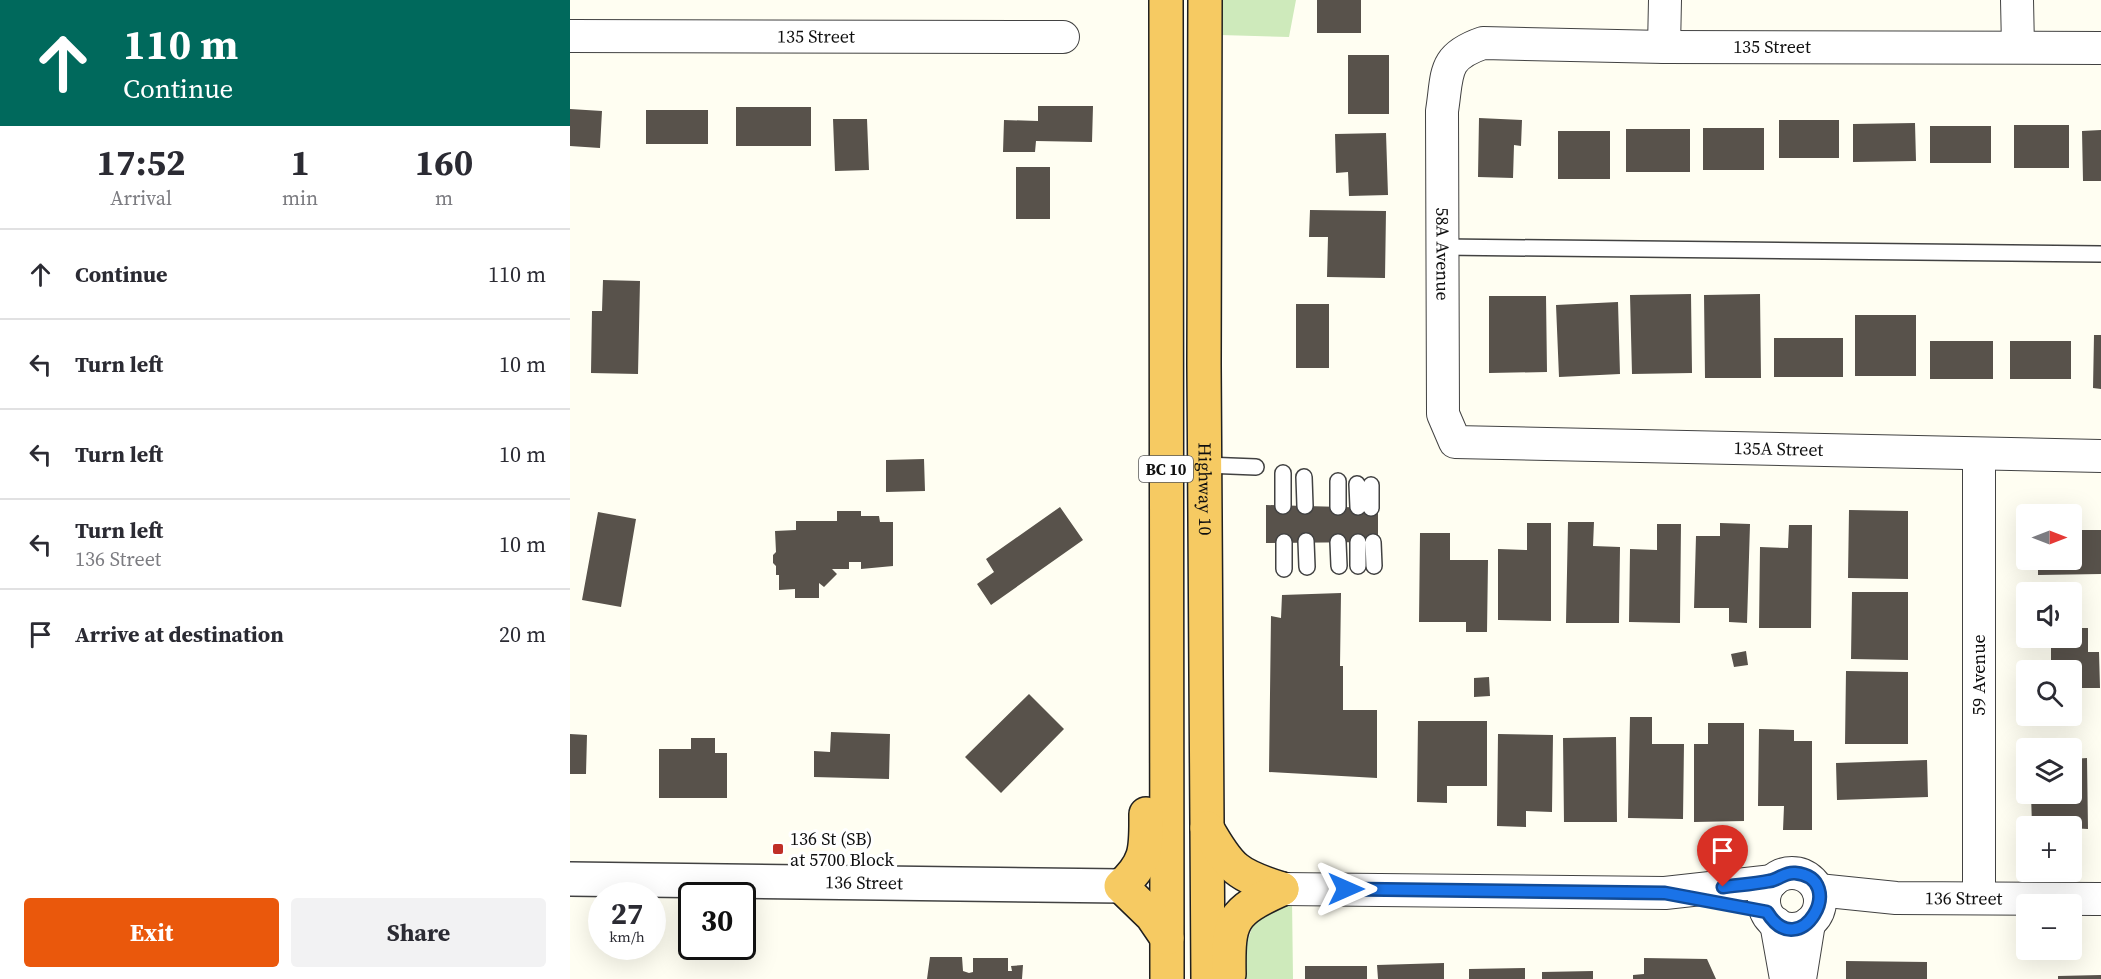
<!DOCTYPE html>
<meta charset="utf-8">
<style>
body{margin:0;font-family:"Source Serif 4",serif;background:#f2f2f3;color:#2b2b33;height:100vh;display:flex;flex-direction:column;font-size:22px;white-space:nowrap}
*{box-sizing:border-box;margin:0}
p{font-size:20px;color:#7c7c81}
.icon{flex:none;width:33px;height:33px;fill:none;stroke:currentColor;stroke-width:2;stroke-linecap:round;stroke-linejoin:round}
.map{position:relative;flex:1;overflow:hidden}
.drawer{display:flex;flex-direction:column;background:#fff;width:570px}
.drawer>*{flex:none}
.banner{background:#00695c;color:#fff;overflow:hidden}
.needle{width:39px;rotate:90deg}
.controls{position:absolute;left:1446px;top:504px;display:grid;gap:12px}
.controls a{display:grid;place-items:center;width:66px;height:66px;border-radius:6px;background:#fff;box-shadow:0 6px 24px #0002;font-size:30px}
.speed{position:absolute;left:18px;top:882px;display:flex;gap:12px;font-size:30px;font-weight:700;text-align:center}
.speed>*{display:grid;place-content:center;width:78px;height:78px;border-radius:50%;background:#fff;box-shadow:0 6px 24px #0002;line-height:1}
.speed small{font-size:15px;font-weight:400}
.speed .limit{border:3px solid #111;border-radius:9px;background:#fff;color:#111}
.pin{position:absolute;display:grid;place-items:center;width:51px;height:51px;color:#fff;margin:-62px -26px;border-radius:50% 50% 50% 0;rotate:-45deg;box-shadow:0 0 6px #0007}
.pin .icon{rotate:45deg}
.me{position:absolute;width:66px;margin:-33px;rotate:90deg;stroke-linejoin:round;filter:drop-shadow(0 0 4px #0008)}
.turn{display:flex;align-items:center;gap:21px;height:126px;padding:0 24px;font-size:27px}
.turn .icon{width:78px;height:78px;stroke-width:2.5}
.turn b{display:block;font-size:42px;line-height:51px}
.eta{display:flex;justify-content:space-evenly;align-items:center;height:102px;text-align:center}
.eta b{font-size:36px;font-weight:700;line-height:42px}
.action{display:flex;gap:12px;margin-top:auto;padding:12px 24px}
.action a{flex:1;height:69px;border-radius:6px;background:#ea580c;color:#fff;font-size:24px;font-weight:700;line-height:69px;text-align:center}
.action a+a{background:#f2f2f3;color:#2b2b33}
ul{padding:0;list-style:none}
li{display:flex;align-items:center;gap:18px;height:90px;padding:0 24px;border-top:2px solid #e1e1e2}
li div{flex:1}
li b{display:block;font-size:22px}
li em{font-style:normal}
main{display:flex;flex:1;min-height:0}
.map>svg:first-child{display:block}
</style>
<main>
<section class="drawer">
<div class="banner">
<div class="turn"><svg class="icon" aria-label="ahead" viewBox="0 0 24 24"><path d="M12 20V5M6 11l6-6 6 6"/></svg><div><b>110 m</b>Continue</div></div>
</div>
<div class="eta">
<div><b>17:52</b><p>Arrival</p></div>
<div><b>1</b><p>min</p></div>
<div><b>160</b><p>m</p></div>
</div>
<ul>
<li><svg class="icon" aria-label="ahead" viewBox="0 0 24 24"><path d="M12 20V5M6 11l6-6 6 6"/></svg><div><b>Continue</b></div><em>110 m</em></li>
<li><svg class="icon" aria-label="left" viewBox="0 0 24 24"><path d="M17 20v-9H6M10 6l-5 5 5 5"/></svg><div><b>Turn left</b></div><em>10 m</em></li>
<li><svg class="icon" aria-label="left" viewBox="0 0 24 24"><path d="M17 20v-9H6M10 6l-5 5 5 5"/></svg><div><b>Turn left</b></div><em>10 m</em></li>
<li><svg class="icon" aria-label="left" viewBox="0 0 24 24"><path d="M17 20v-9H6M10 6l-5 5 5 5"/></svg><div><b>Turn left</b><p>136 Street</p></div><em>10 m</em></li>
<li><svg class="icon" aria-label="arrive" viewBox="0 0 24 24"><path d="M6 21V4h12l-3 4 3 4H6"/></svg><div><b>Arrive at destination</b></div><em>20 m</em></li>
</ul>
<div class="action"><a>Exit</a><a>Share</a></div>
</section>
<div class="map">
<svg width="1531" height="979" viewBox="0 0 1531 979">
<rect width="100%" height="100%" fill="#fffef2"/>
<!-- green -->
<path fill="#ceeabb" d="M651,0H726L719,37L650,35Z
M722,899L723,979H672V959L684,921Z"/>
<!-- building -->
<path fill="#58524b" d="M747,0H791V33H747Z
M778,55H819V114H778Z
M468,106H523L522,142L466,141L465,152H433L434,120L468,121Z
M166,107H241V146H166Z
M0,109L32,111L30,148L0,146Z
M76,110H138V144H76Z
M909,118L952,120L951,146L944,145L943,178L908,177Z
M263,119H297L299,170L265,171Z
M1209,120H1269V158H1209Z
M1345,123L1346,161L1283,162V124Z
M1444,125H1499V168H1444Z
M1360,126H1421V163H1360Z
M1133,128H1194V170H1133Z
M1056,129H1120V172H1056Z
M1531,130V181H1513L1512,131Z
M988,131H1040V179H988Z
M816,133L818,195L779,196L778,172L766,173L765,134Z
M446,167H480V219H446Z
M740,210L816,211L815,278L757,277L758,237H739Z
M33,280L70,281L68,374L21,373L22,311H32Z
M1121,294L1122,373L1062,374L1060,295Z
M1190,294L1191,378H1135L1134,295Z
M919,296H976L977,372L919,373Z
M1048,302L1050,374L989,377L986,305Z
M726,304H759V368H726Z
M1285,315H1346V376H1285Z
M1524,335H1531V389L1523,388Z
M1204,338H1273V377H1204Z
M1360,341H1423V379H1360Z
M1440,341H1501V379H1440Z
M354,459L355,491L316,492V460Z
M696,505L808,508V542L696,543Z
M490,507L513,540L421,605L407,584L424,572L416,559Z
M1279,510L1338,511V579L1278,578Z
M267,511H291V516H309L310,522H323V566L291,569V562H279V569H262L267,574L254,587L249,583V598H225V589L209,590V575H206V566L203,563V555L206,552L205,531L226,530V521H267Z
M28,512L66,519L51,607L12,600Z
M998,522H1024L1023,546L1050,547L1049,623H996Z
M957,523H981V621L928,620V549L957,550Z
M1150,523L1180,524L1177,623L1159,622V608H1124L1126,536H1150Z
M1087,524H1111L1110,623L1059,622L1060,549L1087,550Z
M1219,525H1242L1241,628H1189L1190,547L1218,548Z
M1502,530H1531V574L1468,575V560H1502Z
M850,533H880V560H918L917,632H896V622H849Z
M1282,592H1338V660L1281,659Z
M771,593L770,666H773V710H807V778L699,772L701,616L711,618L712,595Z
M1502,628H1518V652H1529L1530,688H1502V670H1481V638H1502Z
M1176,651L1178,665L1164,667L1161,654Z
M1276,671L1338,672V744H1275Z
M919,677L920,696L904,697V678Z
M459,694L494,729L431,793L395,757Z
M1060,717H1082V744H1114L1113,819L1058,818Z
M848,721H917V786H877V803L847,802Z
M1138,723H1174V821L1124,822V744H1138Z
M1189,729L1224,730V741H1242V830H1213L1214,806H1188Z
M261,732L320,734L319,779L244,777V751L260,752Z
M0,734L17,735L16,774H0Z
M928,734L983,735L982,812L956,811V827L927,826Z
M1046,737L1047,822H994L993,738Z
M121,738H145V753H157V798H89V749H121Z
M1478,745H1503V748H1479Z
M1517,758L1518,829L1462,826L1461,794H1502V759Z
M1357,760L1358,797L1267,800L1266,763Z
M360,957H392L393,971L399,973L403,972V958H438V971H442L441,966L453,965L452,979H357Z
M1074,958L1137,959L1146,979H1063V975L1074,974Z
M1276,961L1357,962V979H1276Z
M874,963V979H808L807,965Z
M735,966H797V979H735Z
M955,968V979H899V969Z
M1023,971V979H972V972Z
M1531,975V979H1488V976Z"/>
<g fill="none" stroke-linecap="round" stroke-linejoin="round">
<!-- service casing -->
<g stroke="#424242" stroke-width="18">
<path id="service" d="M873,247L1531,254
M635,465L686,467
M713,473V506
M734,477L735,506
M768,481V507
M787,484L788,507
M801,485V508
M736,541L737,567
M714,542V569
M768,542L769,566
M788,542V566
M803,542L804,566"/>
</g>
<!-- minor casing -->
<g stroke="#424242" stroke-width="34">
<g id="minor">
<path d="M1447,0L1448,47"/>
<path id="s1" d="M0,36L493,37"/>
<path d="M1094,47L1095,0"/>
<path id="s2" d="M1531,48L1094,47L913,43C872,57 878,73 872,111L873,414L885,442L1531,456"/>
<path d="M1409,455V896"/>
<circle cx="1222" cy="901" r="28"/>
<path d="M712,889L1095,893L1203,881"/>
<path id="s3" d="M1248,890L1326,898L1531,899"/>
<path d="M1206,923L1216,979"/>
<path d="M1230,979L1239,923"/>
</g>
</g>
<!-- tertiary casing -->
<g stroke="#424242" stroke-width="36">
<g id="tertiary">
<path id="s4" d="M0,879L551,886"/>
</g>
</g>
<!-- trunk casing -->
<g stroke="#202020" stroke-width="36">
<g id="trunk">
<path d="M596,0L597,979"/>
<path id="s5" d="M635,0L634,365L638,979"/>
<path d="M576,814C576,847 578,862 551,886L582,916L597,938"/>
<path d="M637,828C660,869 667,875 712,889"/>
<path d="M659,974C658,920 661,912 712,889"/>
</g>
</g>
<!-- service -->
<use href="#service" stroke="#fff" stroke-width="15"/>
<!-- minor -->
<use href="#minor" stroke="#fff" stroke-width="32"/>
<!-- tertiary -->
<use href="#tertiary" stroke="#fff" stroke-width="33"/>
<!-- trunk -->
<use href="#trunk" stroke="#f6ca62" stroke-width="33"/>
</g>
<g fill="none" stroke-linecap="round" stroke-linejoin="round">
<!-- route casing -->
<g stroke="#114b97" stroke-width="15">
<path id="route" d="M776,889L1095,893L1197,912C1230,966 1280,878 1225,873C1214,872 1209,880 1199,881C1184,884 1168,885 1153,887"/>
</g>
<!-- route -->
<use href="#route" stroke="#1a73e8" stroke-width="10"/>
</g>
<!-- markers -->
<rect fill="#c02f27" stroke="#fff" stroke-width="2" x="202" y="843" width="12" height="12" rx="3"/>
<g text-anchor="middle" stroke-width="6" stroke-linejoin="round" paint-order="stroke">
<!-- shield labels -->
<rect fill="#fff" stroke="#575757" stroke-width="1.5" x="569" y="456" width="54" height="26" rx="4.5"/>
<g font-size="16" font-weight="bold" fill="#0f0f0f">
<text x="596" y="475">BC 10</text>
</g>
<!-- street labels -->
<g font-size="18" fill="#0f0f0f" stroke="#fff">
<text dy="6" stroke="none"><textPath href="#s1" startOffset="246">135 Street</textPath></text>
<text x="1202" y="53">135 Street</text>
<text dy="6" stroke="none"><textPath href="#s2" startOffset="848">58A Avenue</textPath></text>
<text dy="6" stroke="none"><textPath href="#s2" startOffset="1362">135A Street</textPath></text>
<text dy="6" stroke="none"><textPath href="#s5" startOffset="489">Highway 10</textPath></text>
<text transform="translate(1409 675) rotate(-90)" y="6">59 Avenue</text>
<text dy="6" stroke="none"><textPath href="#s4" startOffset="294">136 Street</textPath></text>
<text dy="6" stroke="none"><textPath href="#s3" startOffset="146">136 Street</textPath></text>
</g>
<!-- poi labels -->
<g font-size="18" fill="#0f0f0f" stroke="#fff" text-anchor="start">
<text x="220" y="845">136 St (SB)<tspan x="220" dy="21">at 5700 Block</tspan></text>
</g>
</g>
</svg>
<div class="controls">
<a><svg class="needle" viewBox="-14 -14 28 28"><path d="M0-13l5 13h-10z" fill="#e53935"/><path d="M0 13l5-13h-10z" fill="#7c7c81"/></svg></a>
<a><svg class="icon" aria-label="sound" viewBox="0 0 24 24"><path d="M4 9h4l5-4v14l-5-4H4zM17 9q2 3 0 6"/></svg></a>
<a><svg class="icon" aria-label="search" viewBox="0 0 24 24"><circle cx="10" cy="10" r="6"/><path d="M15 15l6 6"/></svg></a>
<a><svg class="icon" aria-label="layers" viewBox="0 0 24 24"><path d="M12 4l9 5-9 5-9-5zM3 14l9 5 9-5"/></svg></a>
<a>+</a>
<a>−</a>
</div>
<div class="speed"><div>27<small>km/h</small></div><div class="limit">30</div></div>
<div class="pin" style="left:1153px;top:887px;background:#d93025"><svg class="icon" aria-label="arrive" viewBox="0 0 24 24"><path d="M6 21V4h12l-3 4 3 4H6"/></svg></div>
<svg class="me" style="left:776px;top:889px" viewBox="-20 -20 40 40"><path d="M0-17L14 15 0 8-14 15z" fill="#1a73e8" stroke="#fff" stroke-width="4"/></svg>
</div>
</main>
